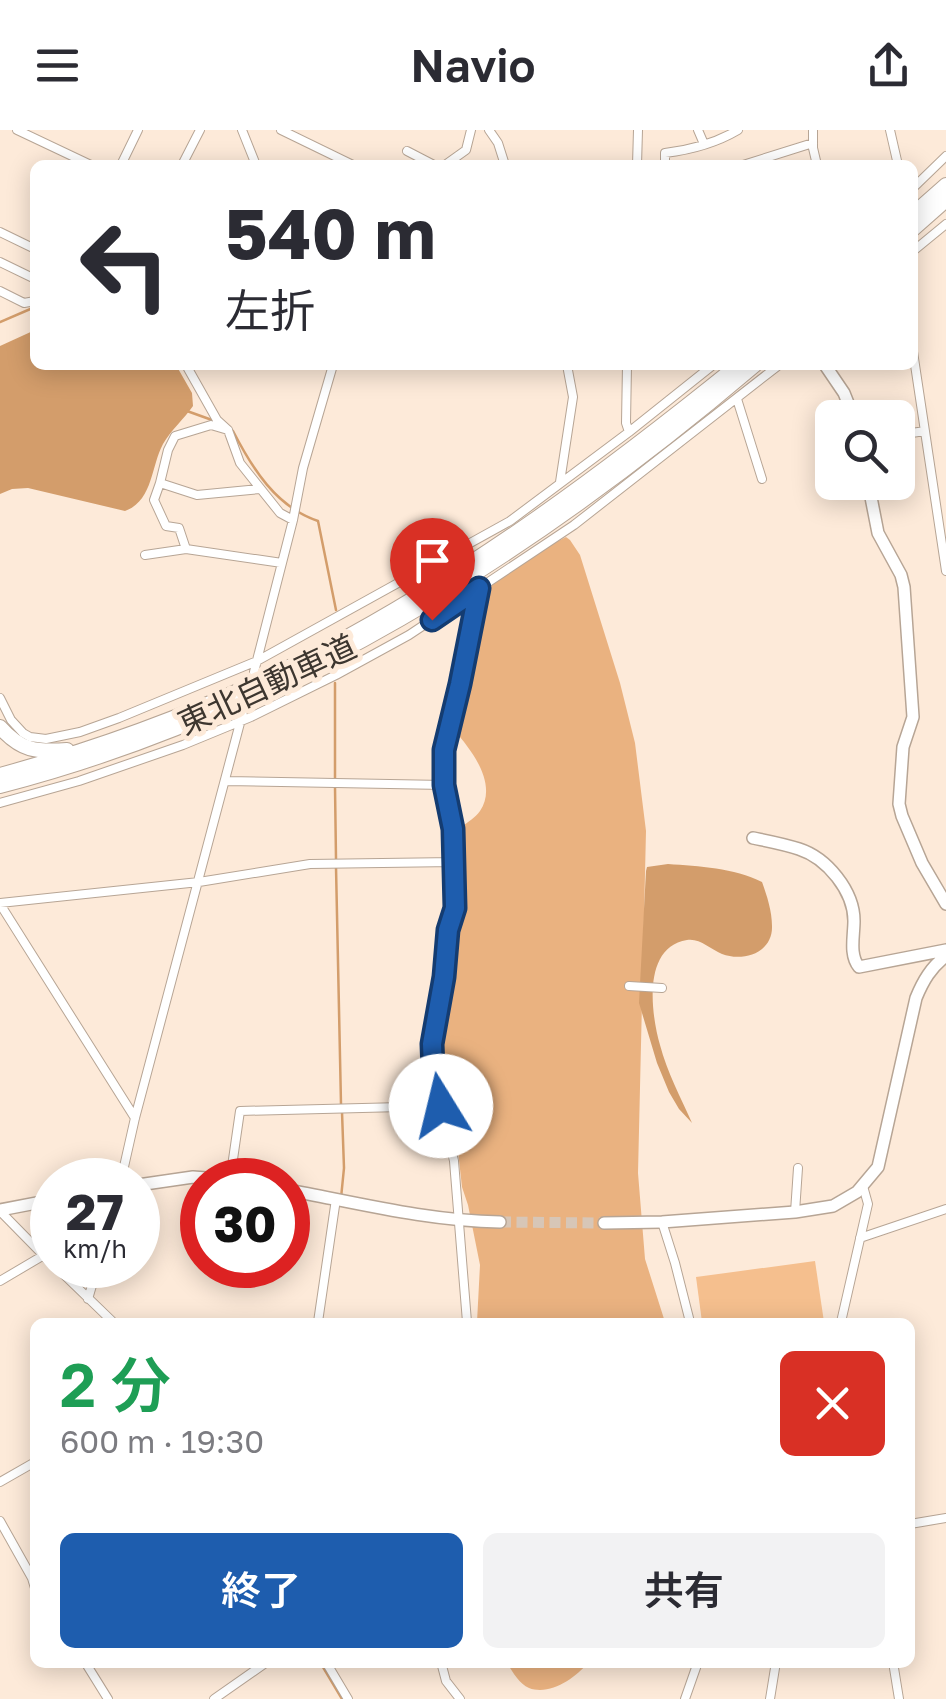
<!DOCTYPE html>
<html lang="ja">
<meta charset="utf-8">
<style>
body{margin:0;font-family:"Golos Text","Noto Sans JP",sans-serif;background:#f2f2f3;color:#2b2b33;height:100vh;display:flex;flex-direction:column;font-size:38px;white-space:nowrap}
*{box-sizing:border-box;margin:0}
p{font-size:32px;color:#7c7c81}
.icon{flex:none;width:55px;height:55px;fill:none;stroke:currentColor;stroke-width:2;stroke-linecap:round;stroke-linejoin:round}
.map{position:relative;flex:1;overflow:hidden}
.panel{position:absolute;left:30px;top:1188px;width:885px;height:350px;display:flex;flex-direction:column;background:#fff;border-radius:15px;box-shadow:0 5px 25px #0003}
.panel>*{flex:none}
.hud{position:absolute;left:30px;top:30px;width:888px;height:210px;border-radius:15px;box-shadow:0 5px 25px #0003;background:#fff;color:#2b2b33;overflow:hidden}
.tools{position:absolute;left:815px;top:270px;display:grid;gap:20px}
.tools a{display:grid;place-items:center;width:100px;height:100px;border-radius:15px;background:#fff;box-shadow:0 5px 25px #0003;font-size:50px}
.speed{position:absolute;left:30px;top:1028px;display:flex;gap:20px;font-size:50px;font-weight:700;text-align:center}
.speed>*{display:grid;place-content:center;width:130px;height:130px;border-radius:50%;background:#fff;box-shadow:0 5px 25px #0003;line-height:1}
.speed small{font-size:25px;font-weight:400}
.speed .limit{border:15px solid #d22;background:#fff;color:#111}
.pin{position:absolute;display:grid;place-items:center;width:85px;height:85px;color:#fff;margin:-102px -42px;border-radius:50% 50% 50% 0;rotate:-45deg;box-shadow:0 0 10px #0007}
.pin .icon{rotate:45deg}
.me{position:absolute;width:110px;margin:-55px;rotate:351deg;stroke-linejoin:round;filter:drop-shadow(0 0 8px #0008)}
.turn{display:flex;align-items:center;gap:35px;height:210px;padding:0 30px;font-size:45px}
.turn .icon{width:130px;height:130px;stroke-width:2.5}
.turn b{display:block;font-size:70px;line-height:85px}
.round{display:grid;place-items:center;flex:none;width:105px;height:105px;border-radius:15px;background:#f2f2f3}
.head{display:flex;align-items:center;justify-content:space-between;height:170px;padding:0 30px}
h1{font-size:60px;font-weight:600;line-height:75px;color:#1e9e55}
.action{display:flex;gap:20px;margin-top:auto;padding:20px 30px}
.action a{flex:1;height:115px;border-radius:15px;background:#1e5dae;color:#fff;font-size:40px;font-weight:600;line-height:115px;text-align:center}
.action a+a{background:#f2f2f3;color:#2b2b33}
header{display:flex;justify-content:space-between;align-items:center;height:130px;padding:0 30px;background:#fff;font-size:45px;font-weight:600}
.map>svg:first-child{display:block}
</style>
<header><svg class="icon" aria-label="menu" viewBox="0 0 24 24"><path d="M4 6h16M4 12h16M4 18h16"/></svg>Navio<svg class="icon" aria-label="share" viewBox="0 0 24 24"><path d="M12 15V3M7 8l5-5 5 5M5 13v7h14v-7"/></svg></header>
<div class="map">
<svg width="946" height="1569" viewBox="0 0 946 1569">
<rect width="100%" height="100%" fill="#fdead9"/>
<!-- green -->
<path fill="#f5bf8e" d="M815,1131L824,1192H702L696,1147Z"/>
<!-- forest -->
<path fill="#eab280" d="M566,407L570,410L580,425L620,553L635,613L646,701L638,1043L645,1129L665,1192H477L480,1135L468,1075L462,1057L455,994L437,910L450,816L460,786L459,716L461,697C468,692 475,688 480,681C498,654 472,621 455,601L480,464L543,419Z
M507,1533V1532L588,1533C575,1548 550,1566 529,1558C519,1554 512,1541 507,1533Z"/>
<!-- water -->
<path fill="#d39d6b" d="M35,200V235H176L192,263L193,276C184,289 171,300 163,314C151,336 153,371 125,381L28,358L12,359L0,364V216Z
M668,734C699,736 734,738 762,752C767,766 772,781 772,796C773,823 743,832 722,824C710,819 700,808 687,810C642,817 651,884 660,915C667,942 681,968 692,993L679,979L669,962L657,933L639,873L646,741L647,737Z"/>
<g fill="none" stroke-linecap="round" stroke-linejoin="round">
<!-- stream -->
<path stroke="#d39d6b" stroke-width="2.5" d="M0,192L35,177
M187,281L212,290
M233,301C252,338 276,377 318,391L336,480
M335,649V553
M335,657L336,729
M336,737L341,974
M341,1068L344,1038L342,982
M320,1532L342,1569"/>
<!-- secondary-tunnel -->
<path stroke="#d7c6b7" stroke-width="11" stroke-dasharray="11 5.5" stroke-linecap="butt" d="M500,1092L604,1093"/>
<!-- street casing -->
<g stroke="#b7a595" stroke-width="10">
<path id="street" d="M17,0L91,35
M242,0L256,35
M281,0L353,35
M489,0L498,13L505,35
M698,0L704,14
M813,0V18L817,35
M890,0L898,35
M407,21L434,35
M121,35L138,0
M182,35L200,0
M445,35L466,20L471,0
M637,35L638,0
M665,35V23C690,20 716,13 738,0
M743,35L813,13
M912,59L946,26
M0,102L35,119
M912,122L946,94
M0,132L35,149
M0,161L24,173L35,171
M912,215L946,441
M186,235L217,290L228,300L240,333L280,383L293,390
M627,235L626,293L629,302
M737,269L762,349
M228,300L211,295L175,306L168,320L160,353L197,365L260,359
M898,305L925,301
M560,352L573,267L567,235
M160,353L154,370L166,396L179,398L186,419
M145,425L186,419L282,433
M254,542L293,390L303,338L333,235
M0,568L11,590L23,603L30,607L46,609L80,602L119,588L257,531L510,391L629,302L713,235
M226,651L444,655
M0,673L79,651L183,615L251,587L336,545L409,505L574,395L779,235
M0,773L199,752L310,734L454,732
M0,774L135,988
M629,856L662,858
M121,1050L135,988L244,578
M230,1050L240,981L441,976
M0,1081L52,1134
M795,1082L798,1038
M662,1092L675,1133L690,1192
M860,1108L946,1079
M54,1135L113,1192
M0,1151L44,1125
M88,1169L98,1135
M318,1192L336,1069
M467,1192L454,1031L433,939L432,914L445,847L448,800L455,778L453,699L444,655V621L461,554L479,459
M841,1192L868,1074L863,1056
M0,1352L35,1332
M0,1391L32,1448L35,1458
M910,1394L946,1388
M85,1532L108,1569
M326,1532L348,1569
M441,1532L446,1551L460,1569
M893,1532L899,1569
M214,1569L267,1532
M685,1569L698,1532
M770,1569L776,1532"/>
</g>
<!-- secondary casing -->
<g stroke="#b7a595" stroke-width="14">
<path id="secondary" d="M825,235L844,263L854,288
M868,352L878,403L901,445L904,457L913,587L903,617L899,674L902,686L922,733L946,774
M753,708C768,711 784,714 799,719C827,728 854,761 854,791C854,806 849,825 859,837L946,820
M138,1055L193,1047L233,1050
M288,1060C358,1073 428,1091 500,1092
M0,1080L52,1070
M604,1093L662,1092L795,1082L833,1076L857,1062L878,1037L916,868C923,851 931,837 946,826"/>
</g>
<!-- highway casing -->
<g stroke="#b7a595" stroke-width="16">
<path id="highway" d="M912,85L946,55
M912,100L946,70
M0,597C21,621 36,622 67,620
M0,645C113,614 222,573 325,519C474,440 608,340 738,235
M0,656C283,583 534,423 755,235"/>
</g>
<!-- street -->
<use href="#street" stroke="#fff" stroke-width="8"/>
<!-- secondary -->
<use href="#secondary" stroke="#fff" stroke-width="11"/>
<!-- highway -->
<use href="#highway" stroke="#fff" stroke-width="14"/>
</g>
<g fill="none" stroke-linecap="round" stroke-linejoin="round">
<!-- route casing -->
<g stroke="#143c71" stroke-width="25">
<path id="route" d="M432,490L479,458L460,554L444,620V655L453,699L455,778L448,800L444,847L432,914L433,939L441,976"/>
</g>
<!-- route -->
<use href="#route" stroke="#1e5dae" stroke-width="18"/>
</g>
<g text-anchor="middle" stroke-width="10" stroke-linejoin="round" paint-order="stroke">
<!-- street labels -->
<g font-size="32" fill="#3d362f" stroke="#fdead9">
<text transform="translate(267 555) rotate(-25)" y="11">東北自動車道</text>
</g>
</g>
</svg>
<div class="tools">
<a><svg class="icon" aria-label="search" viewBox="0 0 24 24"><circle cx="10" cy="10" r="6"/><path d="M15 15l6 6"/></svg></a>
</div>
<div class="speed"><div>27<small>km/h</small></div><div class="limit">30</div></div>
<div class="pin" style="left:432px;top:490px;background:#d93025"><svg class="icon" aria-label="arrive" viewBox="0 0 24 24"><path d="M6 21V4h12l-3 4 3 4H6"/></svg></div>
<svg class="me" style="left:441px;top:976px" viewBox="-20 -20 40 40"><circle r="19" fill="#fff"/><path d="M0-13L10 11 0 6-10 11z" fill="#1e5dae"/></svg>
<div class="hud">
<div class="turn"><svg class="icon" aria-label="left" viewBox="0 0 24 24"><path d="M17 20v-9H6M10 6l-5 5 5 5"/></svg><div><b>540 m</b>左折</div></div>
</div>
<section class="panel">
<div class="head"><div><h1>2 分</h1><p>600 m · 19:30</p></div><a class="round" style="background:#d93025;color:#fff"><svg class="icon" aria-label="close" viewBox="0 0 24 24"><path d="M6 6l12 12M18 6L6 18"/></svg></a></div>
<div class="action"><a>終了</a><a>共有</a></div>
</section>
</div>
